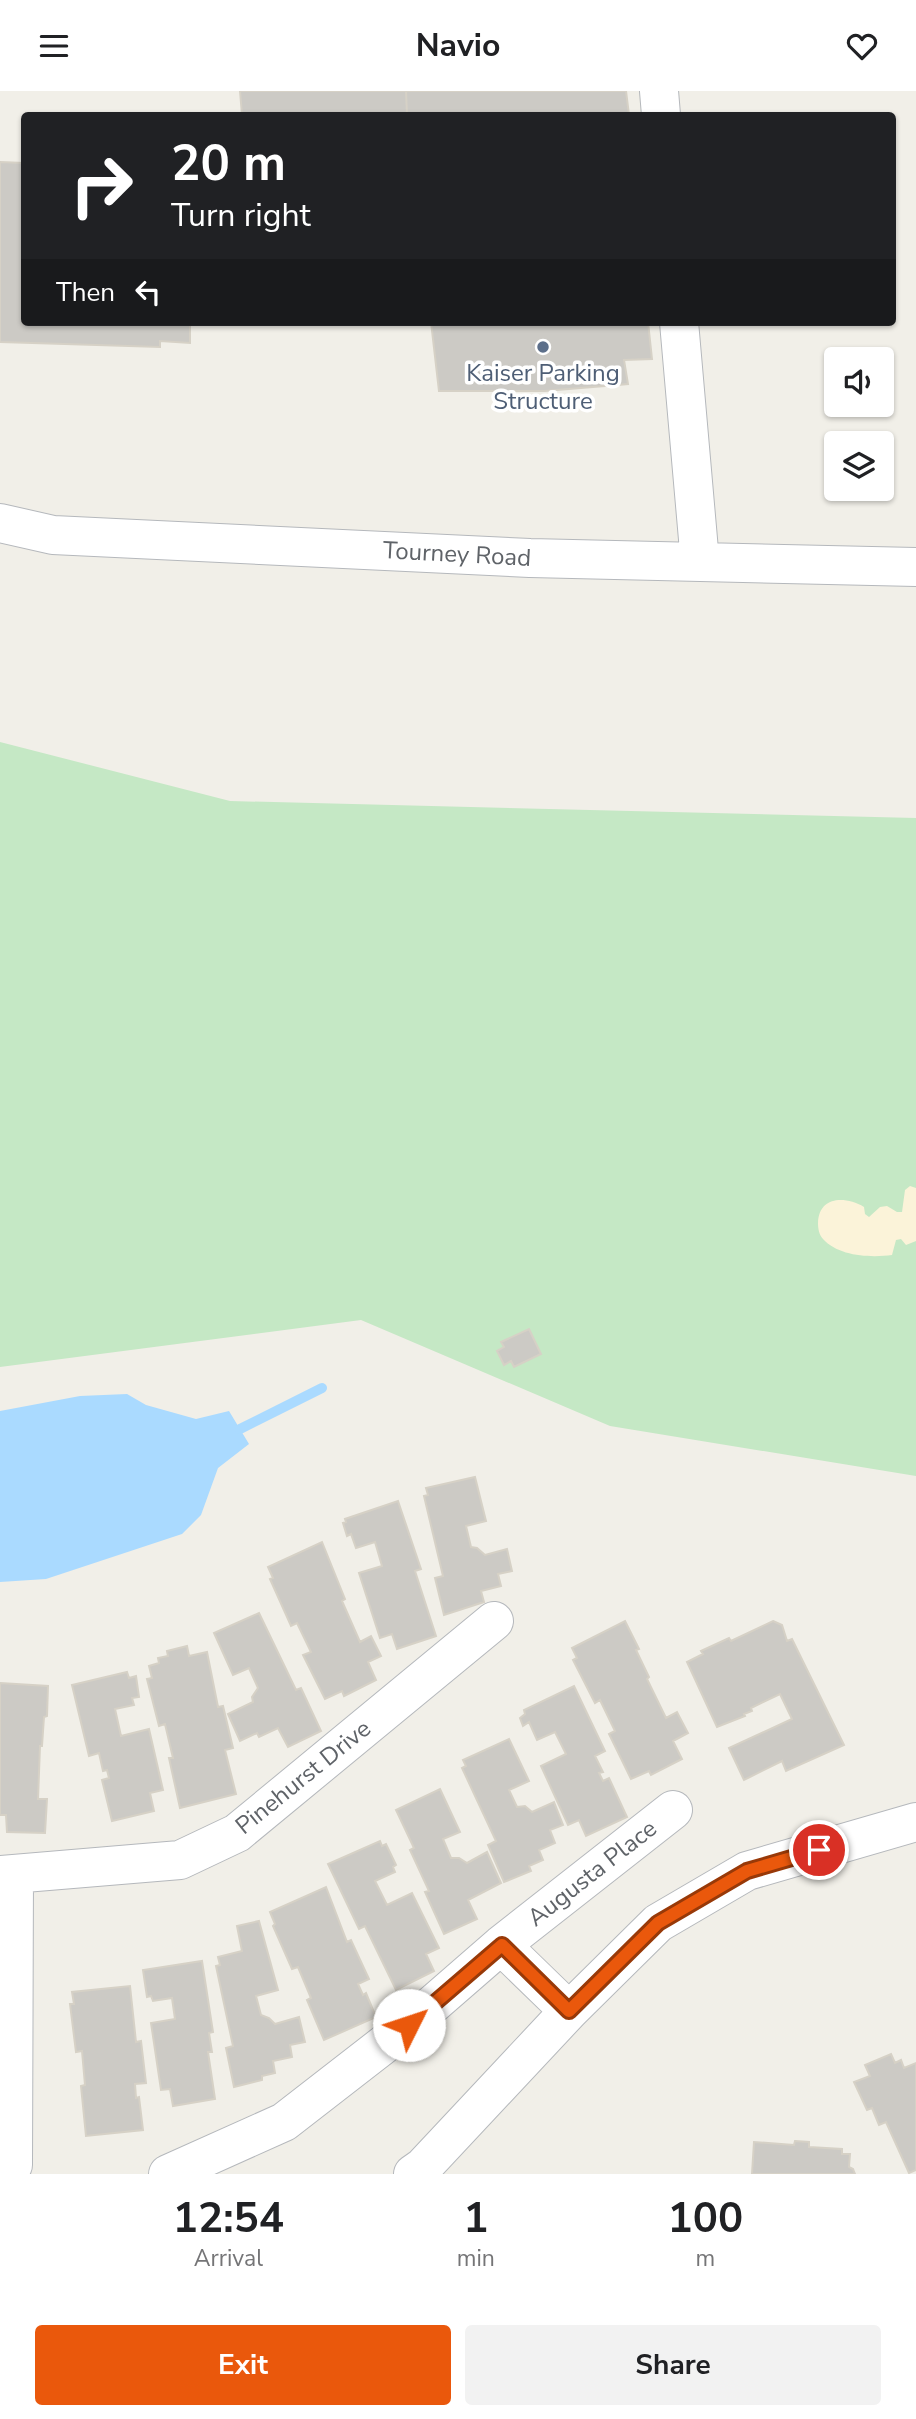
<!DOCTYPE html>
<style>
body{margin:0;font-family:"Nunito Sans",sans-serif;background:#f2f2f2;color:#202124;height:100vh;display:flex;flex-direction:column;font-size:26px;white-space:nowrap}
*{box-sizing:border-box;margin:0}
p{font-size:23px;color:#757577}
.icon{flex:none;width:38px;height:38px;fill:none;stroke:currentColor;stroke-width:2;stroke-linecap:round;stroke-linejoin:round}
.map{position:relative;height:2083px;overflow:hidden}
.details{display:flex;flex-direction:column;background:#fff;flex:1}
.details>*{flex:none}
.hud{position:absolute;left:21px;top:21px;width:875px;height:214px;border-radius:7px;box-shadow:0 2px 5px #0004;background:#202124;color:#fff;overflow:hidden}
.fabs{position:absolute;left:824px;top:256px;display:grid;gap:14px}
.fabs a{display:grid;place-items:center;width:70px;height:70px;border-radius:7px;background:#fff;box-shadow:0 2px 5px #0004;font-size:35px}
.pin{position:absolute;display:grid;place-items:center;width:60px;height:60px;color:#fff;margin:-30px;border:4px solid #fff;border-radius:50%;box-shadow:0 2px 7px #0007}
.me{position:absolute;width:77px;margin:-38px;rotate:49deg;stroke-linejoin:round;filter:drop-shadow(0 0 5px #0008)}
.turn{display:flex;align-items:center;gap:24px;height:147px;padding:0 35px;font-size:32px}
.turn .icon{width:91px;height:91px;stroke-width:2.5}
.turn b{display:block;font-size:49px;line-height:60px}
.then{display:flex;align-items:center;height:66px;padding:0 35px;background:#0003;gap:14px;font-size:26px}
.eta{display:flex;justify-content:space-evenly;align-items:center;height:119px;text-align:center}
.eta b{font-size:42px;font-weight:700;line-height:49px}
.button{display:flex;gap:14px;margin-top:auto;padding:14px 35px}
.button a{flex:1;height:80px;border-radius:7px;background:#ea580c;color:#fff;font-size:28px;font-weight:700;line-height:80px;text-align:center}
.button a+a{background:#f2f2f2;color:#202124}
header{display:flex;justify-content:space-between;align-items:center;height:91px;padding:0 35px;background:#fff;font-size:32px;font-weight:700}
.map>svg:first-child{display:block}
</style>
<header><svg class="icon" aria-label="menu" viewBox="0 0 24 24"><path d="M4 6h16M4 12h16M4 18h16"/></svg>Navio<svg class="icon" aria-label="heart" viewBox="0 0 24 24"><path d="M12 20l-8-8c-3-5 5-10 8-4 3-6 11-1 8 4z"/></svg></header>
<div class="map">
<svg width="916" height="2083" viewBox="0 0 916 2083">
<rect width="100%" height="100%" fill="#f1efe8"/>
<!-- green -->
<path fill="#c5e8c5" d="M0,651L230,710L916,727V1385L610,1335L361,1229L0,1276Z"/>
<!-- sand -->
<path fill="#fbf3d9" d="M910,1095L916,1097V1150L906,1154L901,1148L896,1149L892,1164C870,1167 838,1165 823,1148C819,1144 818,1137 818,1132C819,1105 845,1105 864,1116L865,1123L869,1126L880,1116L887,1115L897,1121H902L905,1099Z"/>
<!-- water -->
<path fill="#aadaff" d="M127,1303L146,1314L196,1328L229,1320L249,1353L218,1377L201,1424L182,1443L46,1488L0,1491V1320L80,1305Z"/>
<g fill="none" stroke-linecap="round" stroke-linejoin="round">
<!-- stream -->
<path stroke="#aadaff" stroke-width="10" d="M240,1338L322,1297"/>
</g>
<!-- building -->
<path fill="#cccac5" stroke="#d6d1c6" stroke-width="2" d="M240,0H406L407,24H242Z
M406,0H626L629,24H407Z
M0,71L24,72V231H190V252L160,250V256L0,251Z
M431,231H648L652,268L624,269L628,293L545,300H439Z
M529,1238L541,1263L514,1276L511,1270L504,1274L497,1260L504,1256L501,1251Z
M475,1386L486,1430L466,1435L471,1456L477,1457L485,1464L507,1458L512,1480L498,1483L501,1495L481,1500L484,1511L444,1524L435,1487L443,1485L424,1405L428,1404L426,1397Z
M398,1410L421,1478L415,1480L436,1545L397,1558L392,1543L380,1547L359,1482L382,1475L375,1451L356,1457L351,1443L347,1445L343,1432L346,1431L345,1428Z
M322,1451L345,1508L342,1510L360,1551L371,1545L381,1565L368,1571L376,1589L344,1605L342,1600L325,1608L303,1564L311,1561L297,1532L291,1535L270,1488L273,1487L268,1476Z
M259,1522L296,1599L301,1597L321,1640L288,1656L278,1637L259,1646L257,1642L240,1650L228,1623L253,1611L252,1606L258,1597L249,1577L233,1584L214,1542Z
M625,1530L639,1558L636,1559L649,1586L647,1588L666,1627L677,1621L688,1642L673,1650L682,1668L651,1684L649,1680L631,1688L609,1643L615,1640L600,1609L595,1612L573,1569L577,1567L572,1557Z
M773,1530L782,1534L787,1550L792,1548L844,1654L786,1680L782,1670L744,1689L729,1657L792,1628L780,1603L751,1617L752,1620L744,1623L745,1625L717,1636L687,1571L703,1563L701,1560L729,1547L731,1550Z
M187,1555L189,1565L207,1561L218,1616L223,1615L233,1657L225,1659L236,1703L180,1717L169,1667H173L165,1633L159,1635L147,1588L152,1587L149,1575L159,1572L158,1567L168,1565L167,1560Z
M127,1581L129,1587L136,1585L139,1606L132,1607L134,1614L115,1618L121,1645L149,1638L163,1699L150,1702L154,1720L112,1730L102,1689L109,1687L107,1679L103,1680L99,1662L89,1665L72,1594Z
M0,1592L48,1595L47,1625L44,1626L42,1655H40L38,1708H47L45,1742L7,1741L6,1724H0Z
M574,1595L605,1660L595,1665L603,1681L599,1682L603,1690L609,1687L627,1726L586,1745L579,1729L568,1734L541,1675L566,1663L555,1641L537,1649L529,1631L523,1635L520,1627L525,1623L524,1619Z
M509,1648L529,1690L509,1699L517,1716L525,1715L532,1721L554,1711L563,1734L550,1739L555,1752L539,1759L543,1769L529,1775L531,1780L504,1791L488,1754L496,1750L462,1677L466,1675L463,1669Z
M440,1698L460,1741L443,1748L451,1767H459L467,1772L487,1761L501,1792L468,1809L477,1828L444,1843L425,1801L429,1800L410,1759L414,1757L396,1719Z
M380,1750L382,1755L386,1753L396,1774L393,1776L395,1781L375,1790L387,1814L412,1802L439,1857L426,1863L434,1880L396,1899L365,1835L359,1838L328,1773Z
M326,1796L347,1851L351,1849L369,1888L358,1893L363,1904L366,1902L376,1926L324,1949L307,1909L311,1907L298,1876L292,1878L273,1835L275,1833L270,1821Z
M259,1830L278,1899L256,1905L261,1924L269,1927L275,1933L299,1926L305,1951L290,1954L292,1966L273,1970L275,1982L262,1985V1989L234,1996L226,1957L233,1955L216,1875L220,1874L218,1866L242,1860L237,1835Z
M202,1870L213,1941L209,1942L212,1961H208L215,2008L173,2015L170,1998L161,1999L151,1932L175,1928L172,1907L153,1910L151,1905L147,1906L143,1879Z
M130,1895L136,1951L141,1950L146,1992L135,1993L136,2007L139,2006L143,2039L86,2045L81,1995L85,1994L82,1960L76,1961L70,1913H74L72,1901Z
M891,1963L895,1972L901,1969L904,1977L916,1972V2079L909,2082L886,2031L879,2034L872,2017L867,2019L854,1991L870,1985L865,1974Z
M795,2050L809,2051V2056L842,2058V2063H850L849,2076L853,2078L855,2083H752L754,2051L794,2054Z"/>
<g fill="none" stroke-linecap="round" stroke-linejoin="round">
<!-- minor casing -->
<g stroke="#b5b8bc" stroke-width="40">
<path id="minor" d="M659,0L661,24
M679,231L700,471
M0,432L53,444L530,467L916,476
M0,1784L180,1769L237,1742L494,1530
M501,1854L569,1920
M13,2074L14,1784
M168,2083L284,2031L409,1934L501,1854L673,1719
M413,2083L423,2076L569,1920L658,1832L747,1780L916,1731"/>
</g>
<!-- minor -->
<use href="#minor" stroke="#fff" stroke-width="38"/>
</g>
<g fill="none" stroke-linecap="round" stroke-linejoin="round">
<!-- route casing -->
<g stroke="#983908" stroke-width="18">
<path id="route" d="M409,1934L502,1854L569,1920L658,1832L747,1780L819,1759"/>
</g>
<!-- route -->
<use href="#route" stroke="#ea580c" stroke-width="12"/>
</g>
<!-- markers -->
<circle fill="#5c6f8a" stroke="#fff" stroke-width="2.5" cx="543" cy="256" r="7"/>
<g text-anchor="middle" stroke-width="7" stroke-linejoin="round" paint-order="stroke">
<!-- service labels -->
<g font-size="24" fill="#4e5e75" stroke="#fff">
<text x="543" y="290">Kaiser Parking<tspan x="543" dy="28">Structure</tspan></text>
</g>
<!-- street labels -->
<g font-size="24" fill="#5f6368" stroke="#fff">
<text transform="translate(457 463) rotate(3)" y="8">Tourney Road</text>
<text transform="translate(303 1686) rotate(-39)" y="8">Pinehurst Drive</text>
<text transform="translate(592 1782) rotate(-38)" y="8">Augusta Place</text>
</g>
</g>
</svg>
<div class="fabs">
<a><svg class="icon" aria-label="sound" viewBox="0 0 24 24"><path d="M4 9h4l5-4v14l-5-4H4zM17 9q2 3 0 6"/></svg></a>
<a><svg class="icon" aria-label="layers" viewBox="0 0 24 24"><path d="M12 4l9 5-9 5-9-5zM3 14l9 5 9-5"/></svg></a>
</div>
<div class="pin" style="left:819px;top:1759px;background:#d93025"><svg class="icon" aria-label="arrive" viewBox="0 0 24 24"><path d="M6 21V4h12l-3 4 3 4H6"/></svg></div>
<svg class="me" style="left:409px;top:1934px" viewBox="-20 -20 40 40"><circle r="19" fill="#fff"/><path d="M0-13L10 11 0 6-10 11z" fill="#ea580c"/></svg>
<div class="hud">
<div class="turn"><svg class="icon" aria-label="right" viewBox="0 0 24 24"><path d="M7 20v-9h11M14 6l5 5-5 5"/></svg><div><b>20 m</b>Turn right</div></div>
<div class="then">Then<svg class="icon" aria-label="left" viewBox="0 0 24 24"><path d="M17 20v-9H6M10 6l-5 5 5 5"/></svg></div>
</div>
</div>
<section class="details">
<div class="eta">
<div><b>12:54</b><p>Arrival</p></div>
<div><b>1</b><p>min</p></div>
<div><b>100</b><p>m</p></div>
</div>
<div class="button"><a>Exit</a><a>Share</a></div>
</section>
